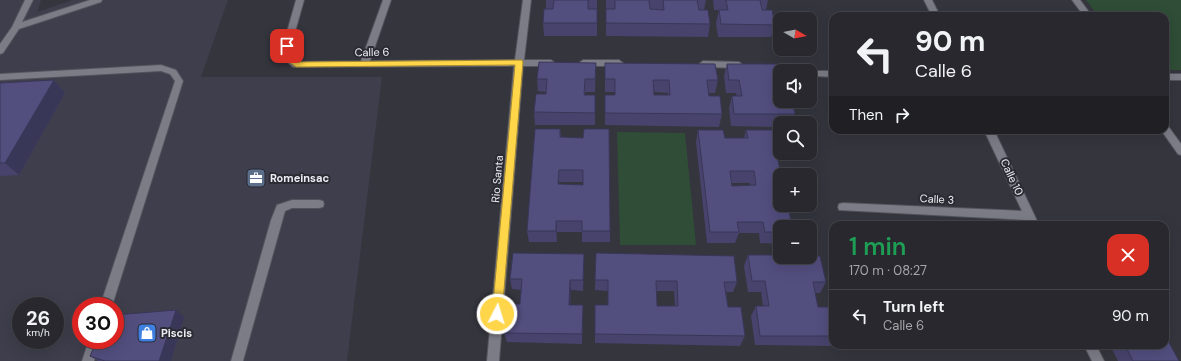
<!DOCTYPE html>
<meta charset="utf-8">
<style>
body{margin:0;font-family:"DM Sans",sans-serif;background:#303036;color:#f1f3f6;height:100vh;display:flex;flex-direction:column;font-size:15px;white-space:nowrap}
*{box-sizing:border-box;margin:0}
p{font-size:13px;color:#a5a6aa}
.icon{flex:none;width:22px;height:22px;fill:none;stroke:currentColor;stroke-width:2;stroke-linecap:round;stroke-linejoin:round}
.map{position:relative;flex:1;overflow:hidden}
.details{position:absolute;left:829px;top:221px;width:340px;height:128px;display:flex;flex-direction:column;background:#28282e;border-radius:12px;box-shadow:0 4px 16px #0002,0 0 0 1px #44444a}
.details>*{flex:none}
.guide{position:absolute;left:829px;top:12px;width:340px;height:122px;border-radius:12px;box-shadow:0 4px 16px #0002,0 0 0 1px #44444a;background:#28282e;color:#f1f3f6;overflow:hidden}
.needle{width:26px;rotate:99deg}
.controls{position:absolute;left:773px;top:12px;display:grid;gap:8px}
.controls a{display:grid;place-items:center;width:44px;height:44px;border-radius:8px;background:#28282e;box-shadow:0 4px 16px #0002,0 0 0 1px #44444a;font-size:20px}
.speed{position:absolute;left:12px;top:297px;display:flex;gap:8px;font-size:20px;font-weight:700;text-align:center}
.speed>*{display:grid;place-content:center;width:52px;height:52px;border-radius:50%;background:#28282e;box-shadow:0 4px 16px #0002,0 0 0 1px #44444a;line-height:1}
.speed small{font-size:10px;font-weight:400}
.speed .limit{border:6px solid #d22;background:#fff;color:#111}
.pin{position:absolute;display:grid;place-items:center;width:34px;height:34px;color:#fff;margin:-17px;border-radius:8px;box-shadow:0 2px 6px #0006}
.me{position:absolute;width:44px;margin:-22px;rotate:5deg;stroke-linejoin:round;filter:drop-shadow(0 0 3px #0008)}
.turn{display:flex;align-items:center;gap:14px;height:84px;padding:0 20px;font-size:18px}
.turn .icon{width:52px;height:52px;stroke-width:2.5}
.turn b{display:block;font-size:28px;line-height:34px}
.then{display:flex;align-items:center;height:38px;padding:0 20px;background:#0003;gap:8px;font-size:15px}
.round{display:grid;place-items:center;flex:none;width:42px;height:42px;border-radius:12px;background:#303036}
.headline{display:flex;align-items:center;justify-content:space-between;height:68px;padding:0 20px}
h1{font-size:24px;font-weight:600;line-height:30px;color:#1e9e55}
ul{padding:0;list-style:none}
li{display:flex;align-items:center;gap:12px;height:52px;padding:0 20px;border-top:1px solid #44444a}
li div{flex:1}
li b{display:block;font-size:15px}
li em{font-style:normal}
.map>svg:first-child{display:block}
</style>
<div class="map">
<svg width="1181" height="361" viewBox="0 0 1181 361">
<rect width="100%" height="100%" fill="#35353e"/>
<!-- built -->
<path fill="#3e3e4c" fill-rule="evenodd" d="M0,0H41L37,12L72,0H228L201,77H382L347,361H0ZM21,306H55V340H21ZM81,306H115V340H81Z"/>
<!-- green -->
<path fill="#2f4d37" d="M1086,0H1181V70H1165V16H1098Z
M617,132L685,133L696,245H620Z"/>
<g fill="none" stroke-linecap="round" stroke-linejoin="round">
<!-- minor casing -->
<g stroke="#53535b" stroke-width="2">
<path id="minor" d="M25,0H33L22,22L90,0H102L101,2L19,29L3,53L0,54V44L12,27Z
M296,0H304L291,46V57L298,62L361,61L383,0H391L370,61L515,60L523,0H531L524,60H551L555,63L551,66H523L499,361H487L514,66L293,67L283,58V46Z
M924,0H932L940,16H932Z
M1072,0H1080L1092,16H1084Z
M583,60H619L623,63L619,66H583L579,63Z
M703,61L739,62L743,65L739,68L703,67L699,64Z
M161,65L176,70L183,81L112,306H100L175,81L170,74L161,71L0,80V74Z
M818,71H833V77L815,76L814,74Z
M1165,74H1181V80H1165Z
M1165,124L1168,126L1181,144V155L1178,154L1161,130H1165Z
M984,130H994L1039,225H1029L1026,220L839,210L838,207L839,204L843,203L1022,211Z
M292,200H319L323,201L324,204L323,207L319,208H292L285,211L243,361H231L271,220L277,205Z
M89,340H101L94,361H82Z
M1084,345H1096L1104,361H1092Z"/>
</g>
<!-- minor -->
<use href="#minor" fill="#7c7c87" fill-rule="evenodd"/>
</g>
<!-- wall -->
<path fill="#47436c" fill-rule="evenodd" d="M546,0H597V36H544L543,23L546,9Z
M606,0H706L704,10L710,24L708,37L606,36Z
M713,0H768L766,10L775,25L771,37H718L716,23L719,10H714Z
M596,63L595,92H585V95H595V125H535L534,112L546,94V92L538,91L537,79Z
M605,63L718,80L715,93H709V96L722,114L719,127L605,125V95H615V92H605ZM654,92L668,93V95H654Z
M727,64L780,71V101L795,114L792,123H780V127L731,126L729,108L732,96H737L736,93H726L724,76Z
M54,80L65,93L19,175L0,176V83Z
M560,129L561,137L583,138L610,231V242H582V232H557V242H529L527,231ZM559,182H583V185L559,184Z
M698,130L725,138H744L746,130L780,227V244L760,243L759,233H739L735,243H707L696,142ZM731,183H750V186H732Z
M596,253L737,282L733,292H726L728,307L745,336L740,346L595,343V305H608V291L595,290ZM657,291H674L675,306H657Z
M748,255L826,282L820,293H815L818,307L833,314V343L831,346L755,345L751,316L756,306H763L761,292H748L744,266Z
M584,265L583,291L571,290L570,305H583L582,344L507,342L504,333L520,304L522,290L512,289L510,279Z
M184,317L171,361H98L90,356Z
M1110,345H1165L1179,361H1118Z"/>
<!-- shaded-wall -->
<path fill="#393758" d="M54,80L65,93L19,175L5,163Z
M559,170V196L558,184Z
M556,221L557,232V242L556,231Z
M584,254V265L583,291V280Z
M570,280L571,290L570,315L569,305Z
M583,305V315L582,344V334Z
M176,310L184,317L171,361H159Z"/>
<!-- building -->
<path fill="#524e7e" stroke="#393758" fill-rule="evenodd" d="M554,0H588V9H597V23H543L544,9H553Z
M615,0H649L650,9L664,10L663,0H697L699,10H708L710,24L606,23V9H615Z
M726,0H760L762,10H772L775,25L721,24L719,10H728Z
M539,62L596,63L595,79H585L584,95H595V113L534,112L536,94H546L547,79H537Z
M605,63L715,64L718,80H707L709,96H720L722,114L605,113V95H615V79H605ZM653,80H669L670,95H654Z
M727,64H784L785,71H780V81H778L780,92V101H792L795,114H734L732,96H742L739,80H729Z
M54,80L5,163H0V83Z
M535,129H560V137L583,138L584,129H609L610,231H582V221H556V231H527ZM559,170H583V185L558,184Z
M698,130H723L725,138H748L746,130H772L781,175H780V205H788L792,227H780V232H765L763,222H737L739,232H710ZM730,171H754L756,185L732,186Z
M513,253L584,254L583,280H570L569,305H583L582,334L504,333L507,304H520L522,279H510Z
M596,253L734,256L737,282H724L728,307H741L745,336L595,334V305H608V280H595ZM656,281H677L678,306H657Z
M748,255H780V257H810V256H820L826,282H813L818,307H832L833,314V336H760L756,306H769L765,281H752Z
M176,310L159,361H105L90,356L97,340H115V315Z
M1165,335L1179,361H1133L1125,345H1165Z"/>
<!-- route -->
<path fill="#ffd54a" stroke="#a68a30" d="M287,43L291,46V57L297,62L522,60L523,62L502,314L501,317L497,319L493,317L492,314L515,65L296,67L283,58V46Z"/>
<!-- icons -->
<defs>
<g id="office-square" transform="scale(1)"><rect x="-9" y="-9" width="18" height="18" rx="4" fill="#5c6f8a" stroke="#2b2b34"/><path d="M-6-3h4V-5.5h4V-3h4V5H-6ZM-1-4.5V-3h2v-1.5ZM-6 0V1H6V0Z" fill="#fff"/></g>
<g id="shop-square" transform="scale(1)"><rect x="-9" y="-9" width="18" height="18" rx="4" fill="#3f7fe0" stroke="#2b2b34"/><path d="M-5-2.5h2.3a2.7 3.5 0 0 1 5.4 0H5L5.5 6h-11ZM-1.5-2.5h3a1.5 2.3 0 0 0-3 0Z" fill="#fff"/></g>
</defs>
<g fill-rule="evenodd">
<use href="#office-square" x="256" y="178"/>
<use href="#shop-square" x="147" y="333"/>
</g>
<g text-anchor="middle" stroke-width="4" stroke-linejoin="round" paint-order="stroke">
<!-- street labels -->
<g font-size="11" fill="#ededf3" stroke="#2b2b34">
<text transform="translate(372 52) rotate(-1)" y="4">Calle 6</text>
<text transform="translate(1012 177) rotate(65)" y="4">Calle 10</text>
<text transform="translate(497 179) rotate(-85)" y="4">Rio Santa</text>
<text transform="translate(937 199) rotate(3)" y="4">Calle 3</text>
</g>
<!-- poi labels -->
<g font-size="11" font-weight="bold" fill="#ededf3" stroke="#2b2b34" text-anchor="start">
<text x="270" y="182">Romeinsac</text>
<text x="161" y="337">Piscis</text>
</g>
</g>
</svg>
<div class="controls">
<a><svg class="needle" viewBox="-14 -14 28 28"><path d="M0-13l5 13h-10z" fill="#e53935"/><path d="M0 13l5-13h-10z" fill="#a5a6aa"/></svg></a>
<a><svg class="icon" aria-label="sound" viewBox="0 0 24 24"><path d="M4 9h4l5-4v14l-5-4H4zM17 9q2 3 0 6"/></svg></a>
<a><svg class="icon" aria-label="search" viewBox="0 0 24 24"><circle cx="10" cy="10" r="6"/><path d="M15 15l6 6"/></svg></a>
<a>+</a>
<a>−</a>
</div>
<div class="speed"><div>26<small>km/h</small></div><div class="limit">30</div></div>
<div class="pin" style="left:287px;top:46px;background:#d93025"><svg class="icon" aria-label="arrive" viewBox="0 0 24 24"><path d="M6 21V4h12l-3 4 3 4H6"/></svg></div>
<svg class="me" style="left:497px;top:314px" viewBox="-20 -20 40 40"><circle r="17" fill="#ffd54a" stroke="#fff" stroke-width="3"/><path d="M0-11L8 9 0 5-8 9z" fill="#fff"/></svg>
<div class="guide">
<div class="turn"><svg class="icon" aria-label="left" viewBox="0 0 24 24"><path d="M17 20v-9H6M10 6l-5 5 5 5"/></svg><div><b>90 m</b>Calle 6</div></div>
<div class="then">Then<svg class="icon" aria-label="right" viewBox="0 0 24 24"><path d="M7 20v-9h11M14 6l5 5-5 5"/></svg></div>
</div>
<section class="details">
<div class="headline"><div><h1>1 min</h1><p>170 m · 08:27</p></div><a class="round" style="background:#d93025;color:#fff"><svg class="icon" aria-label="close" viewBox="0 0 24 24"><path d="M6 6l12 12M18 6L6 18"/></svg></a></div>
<ul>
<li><svg class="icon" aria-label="left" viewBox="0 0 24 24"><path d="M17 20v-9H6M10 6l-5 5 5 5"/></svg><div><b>Turn left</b><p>Calle 6</p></div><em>90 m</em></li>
</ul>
</section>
</div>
